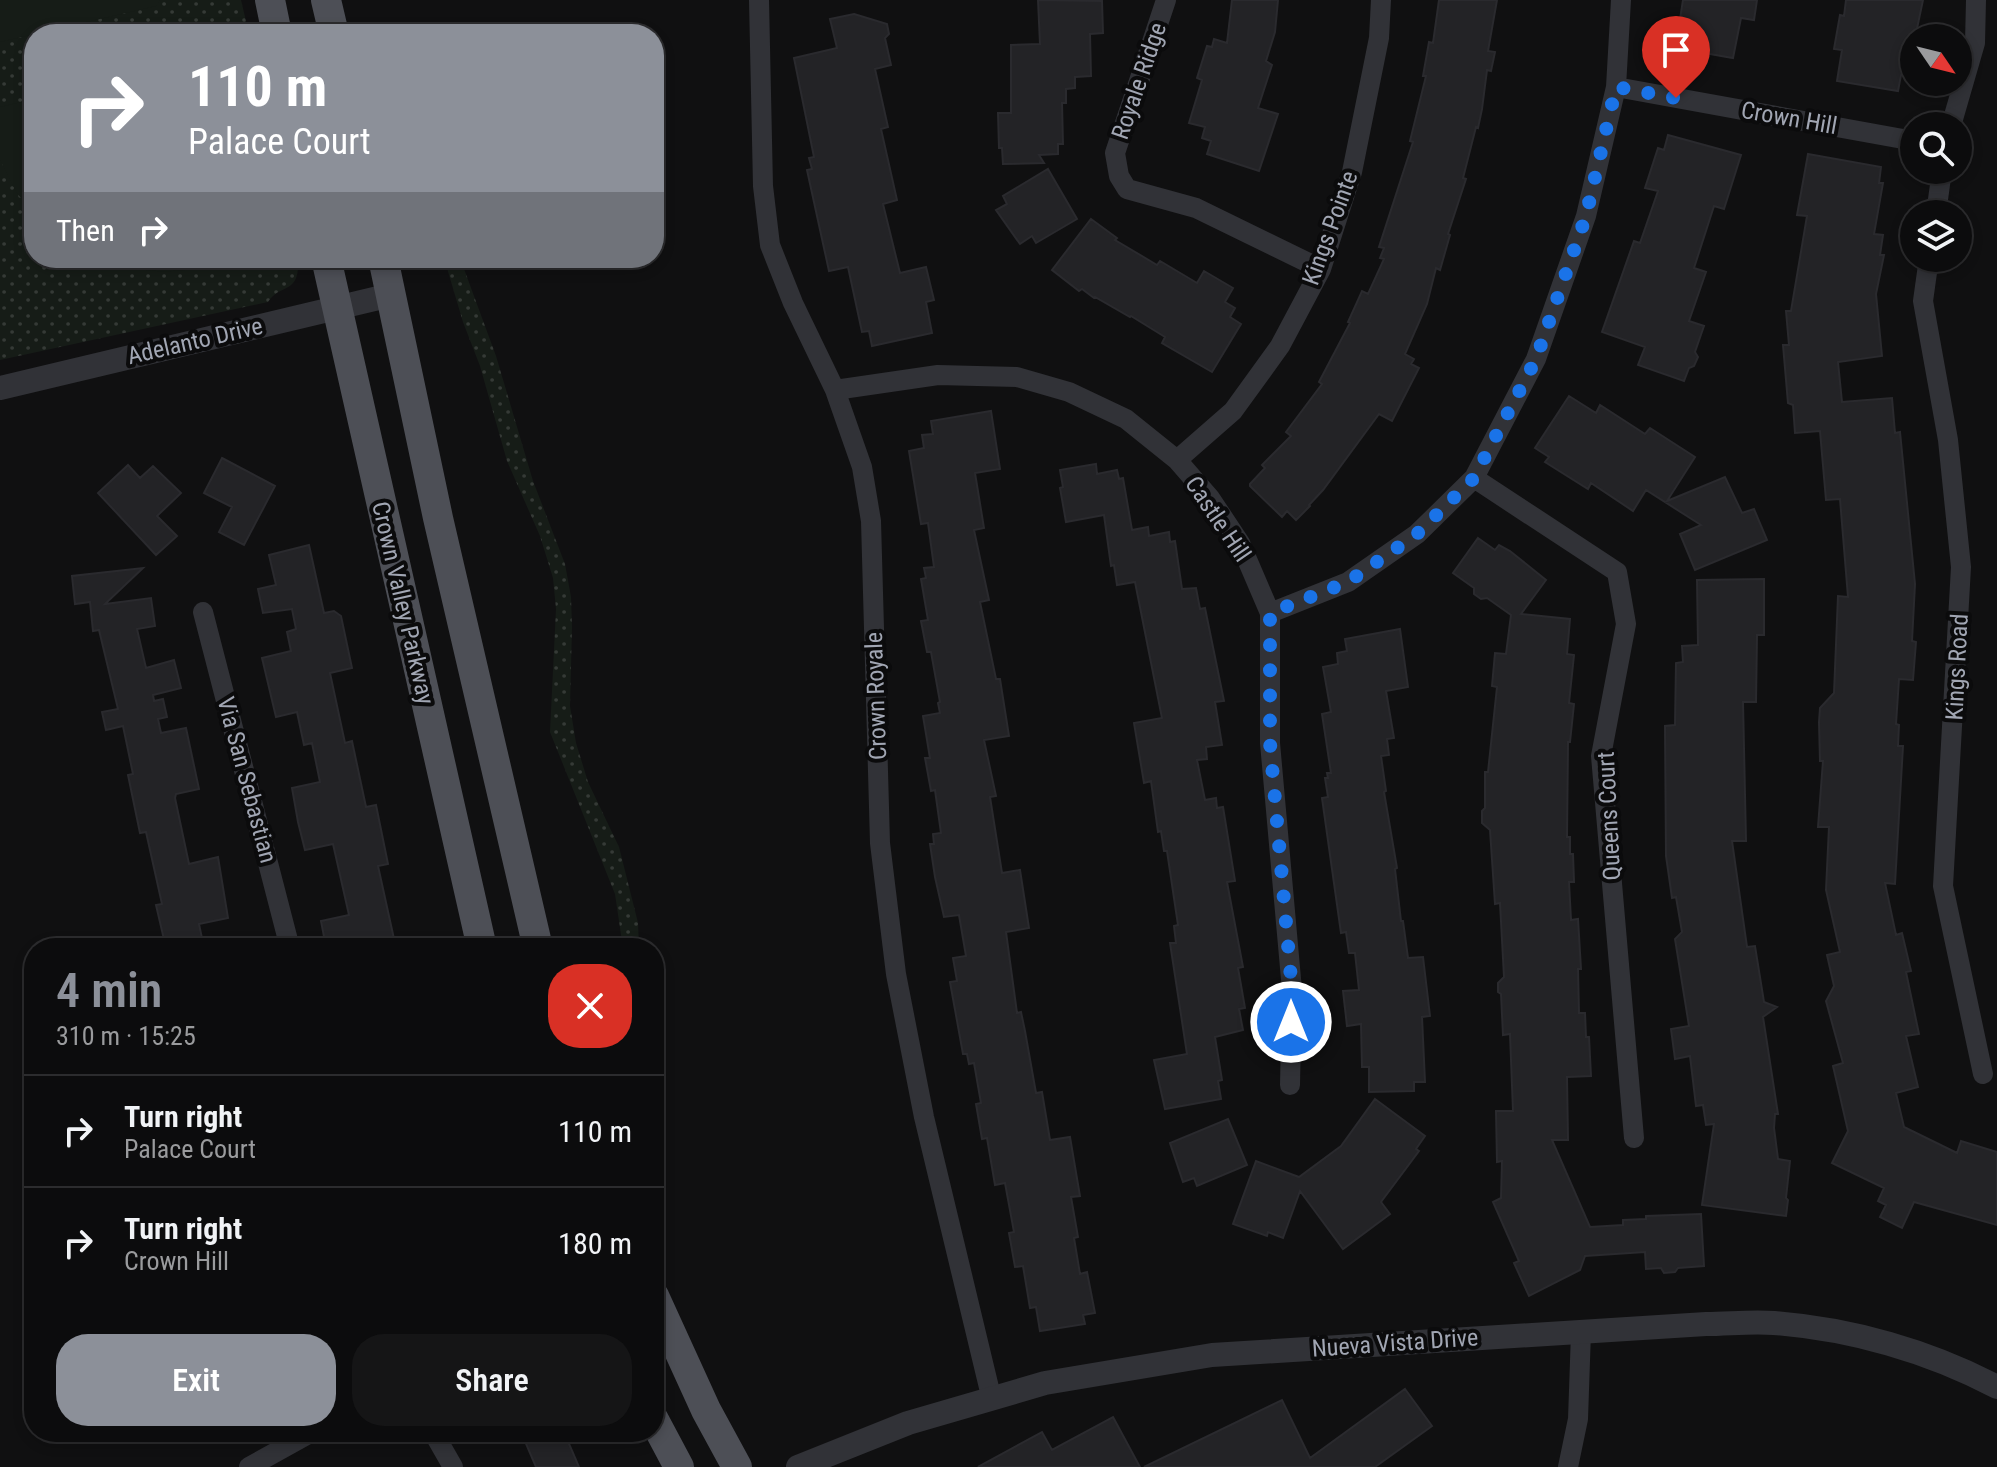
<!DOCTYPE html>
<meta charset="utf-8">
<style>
body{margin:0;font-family:"Roboto Condensed",sans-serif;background:#151516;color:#f1f3f6;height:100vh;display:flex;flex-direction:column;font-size:30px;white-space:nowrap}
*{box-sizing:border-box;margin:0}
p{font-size:26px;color:#9a9b9d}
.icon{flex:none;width:44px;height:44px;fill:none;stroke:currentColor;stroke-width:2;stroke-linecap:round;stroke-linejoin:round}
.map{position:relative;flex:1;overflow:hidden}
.details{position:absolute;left:24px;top:938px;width:640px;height:504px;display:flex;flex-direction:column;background:#0c0c0d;border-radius:32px;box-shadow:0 4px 12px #0003,0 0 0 2px #2c2c2e}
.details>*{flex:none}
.guide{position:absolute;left:24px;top:24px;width:640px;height:244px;border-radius:32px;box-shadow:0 4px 12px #0003,0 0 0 2px #2c2c2e;background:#8c9099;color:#fff;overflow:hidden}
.needle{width:52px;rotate:125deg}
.buttons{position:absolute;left:1900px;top:24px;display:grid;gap:16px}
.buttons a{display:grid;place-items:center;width:72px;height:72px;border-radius:50%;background:#0c0c0d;box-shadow:0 4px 12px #0003,0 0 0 2px #2c2c2e;font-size:40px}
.pin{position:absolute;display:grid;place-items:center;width:68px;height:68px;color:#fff;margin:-82px -34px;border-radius:50% 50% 50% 0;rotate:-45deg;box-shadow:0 0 8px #0007}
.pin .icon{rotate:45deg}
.me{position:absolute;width:88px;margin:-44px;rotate:0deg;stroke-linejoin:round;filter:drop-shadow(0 0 6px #0008)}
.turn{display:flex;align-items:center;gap:28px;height:168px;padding:0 32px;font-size:36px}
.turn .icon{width:104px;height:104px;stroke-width:2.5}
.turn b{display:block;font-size:56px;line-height:68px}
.then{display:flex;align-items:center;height:76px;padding:0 32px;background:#0003;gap:16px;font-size:30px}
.round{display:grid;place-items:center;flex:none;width:84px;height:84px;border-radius:32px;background:#151516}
.overview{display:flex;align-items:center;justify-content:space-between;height:136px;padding:0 32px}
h1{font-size:48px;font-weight:600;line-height:60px;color:#8c9099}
.primary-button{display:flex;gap:16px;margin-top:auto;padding:16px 32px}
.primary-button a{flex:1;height:92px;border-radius:32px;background:#8c9099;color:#fff;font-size:32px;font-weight:600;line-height:92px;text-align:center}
.primary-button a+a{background:#151516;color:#f1f3f6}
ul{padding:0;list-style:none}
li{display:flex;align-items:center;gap:24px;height:112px;padding:0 32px;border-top:2px solid #2c2c2e}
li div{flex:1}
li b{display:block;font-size:30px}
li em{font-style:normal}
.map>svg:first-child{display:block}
</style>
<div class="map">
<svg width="1997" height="1467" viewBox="0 0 1997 1467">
<defs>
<pattern id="grass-dots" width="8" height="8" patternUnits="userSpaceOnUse" patternTransform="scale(2)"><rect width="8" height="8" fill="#161c17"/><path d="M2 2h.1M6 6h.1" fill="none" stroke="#353a36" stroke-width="1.8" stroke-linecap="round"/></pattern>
</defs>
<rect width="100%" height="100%" fill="#101011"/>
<!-- grass -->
<path fill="url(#grass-dots)" d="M0,0H241L249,34H34V258H298C300,296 281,282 268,302L0,360Z
M444,258H460L496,356L533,481L565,564L571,597L572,627L570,706L576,743L588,782L619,847L638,923L639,948H623L615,894L550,732L556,609L553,578L540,536L507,461L480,366L463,322Z"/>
<!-- pitch -->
<path fill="#161c17" d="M0,0H160L156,6L0,42Z
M34,99V215L17,193L0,160V107Z
M96,258H225V261C182,276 138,274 96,258Z"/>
<!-- building -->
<path fill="#232326" stroke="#2a2a2e" stroke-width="2" d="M1038,0L1102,1L1103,33L1090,34L1091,76L1075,77V88L1066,89V103H1062L1063,144H1058V154L1039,155L1044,163L1003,164L1002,148H999L998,113H1011V45L1040,44Z
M1232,0H1278L1275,32L1266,61L1272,65L1258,108L1278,114L1259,171L1207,154L1211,141L1202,138L1205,127L1189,123L1202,80L1197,78L1207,46L1212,47L1214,39L1227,43Z
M1439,0H1497L1488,51L1495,52L1491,71L1487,70L1482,109L1478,128L1476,127L1463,178L1466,179L1448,234L1450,235L1440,270L1436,268L1427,304L1405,354L1414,359L1411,364L1419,368L1392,421L1379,414L1323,490L1309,505L1310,506L1296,520L1287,511L1282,517L1250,486V484L1265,468L1262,465L1291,436L1286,432L1322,384L1319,382L1350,323L1348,322L1362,291L1368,294L1384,259L1380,258L1384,248L1379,247L1413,142L1410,141L1426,76H1423L1429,42L1433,43Z
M1683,0H1757L1754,20L1741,18L1733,58L1681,49L1684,34L1678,32Z
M1846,0H1923L1907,76L1901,75L1898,91L1837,81L1842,50L1834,49L1840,15L1844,16Z
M854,14L887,24L889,34L885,38L891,65L875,69L888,127L881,129L897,200L883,204L900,273L926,267L934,300L926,302L932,333L872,346L869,331L862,332L848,267L829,271L807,170L812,169L809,158L814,157L794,58L837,48L830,19Z
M1668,135L1741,155L1724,209L1714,206L1694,268L1706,272L1689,321L1704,326L1695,352L1698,357L1694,366L1689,368L1684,381L1638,365L1645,347L1602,332L1634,241L1640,243L1658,191L1645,188L1658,148L1664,150Z
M1808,154L1881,167L1879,183H1883L1874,234L1883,235L1880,255H1884L1876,294L1882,356L1838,362L1842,402L1892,398L1895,433L1900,432L1915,584L1912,641L1916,642L1913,680L1899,679L1896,724L1899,725L1898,746H1903L1895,884L1885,883L1896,935L1902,933L1911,971L1906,972L1919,1034L1906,1036L1918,1087L1896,1093L1904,1127L1957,1153L1961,1141L1997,1152V1225L1914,1202L1902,1228L1880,1217L1886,1205L1878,1201L1884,1188L1832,1163L1848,1131L1833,1066L1843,1063L1826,1001L1834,986L1827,955L1840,952L1826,890L1829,827H1818L1823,761H1820L1819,722L1820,708L1834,693L1838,596L1848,597L1840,499L1826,500L1820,431L1795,433L1793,405L1788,403L1783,345H1789L1786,311H1791L1807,216L1797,215Z
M1048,169L1077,219L1036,243L1032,236L1020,244L996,210L1007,204L1003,196Z
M1091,219L1117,238L1115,240L1157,265L1160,261L1197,283L1204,271L1233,288L1225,302L1235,308L1230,317L1241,324L1212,372L1162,343L1165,337L1131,316L1130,317L1095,297L1094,298L1082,289L1079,291L1052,270Z
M1569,396L1596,413L1600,405L1645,434L1650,428L1695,457L1667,501L1725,477L1742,513L1754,509L1767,540L1695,570L1680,534L1701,525L1646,490L1633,511L1591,483L1588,489L1545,462L1549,457L1535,448Z
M991,411L1000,469L975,473L984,528L974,530L989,600L980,602L996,679H1000L1009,736L984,740L996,796L990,797L1002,873L1020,870L1029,928L1006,932L1017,1013L1021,1012L1025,1031L1036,1093L1042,1092L1050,1140L1070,1137L1080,1196L1071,1197L1078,1237L1074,1238L1080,1274L1087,1272L1095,1313L1083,1315L1085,1324L1040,1331L1036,1307L1030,1308L1023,1266L1015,1267L1009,1233L1014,1232L1005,1183L995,1185L987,1138L982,1139L976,1104L981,1103L974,1063L969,1064L967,1054H963L950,982L957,981L953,958L966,956L959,915L944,917L935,877L930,844H934L933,834L941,833L935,790L931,791L925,758H930L923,716L940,713L938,703L940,702L931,652H927L921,621L928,620L921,579L926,578L924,568L934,567L928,523L921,524L909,451L924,448L922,435L933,434L931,421Z
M222,458L275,486L244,545L219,532L232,507L204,493Z
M1096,464L1097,474L1117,470L1119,479L1123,478L1132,530L1148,527L1149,536L1169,532L1170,542L1175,541L1182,589L1196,588L1200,609L1205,608L1224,701L1215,702L1222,745L1206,747L1207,759L1197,760L1205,800L1216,798L1217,808L1223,807L1235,881L1227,882L1243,967L1238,968L1245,1008L1239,1009L1243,1030L1215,1037L1222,1080L1218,1081L1221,1099L1165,1109L1154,1060L1187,1054L1170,943H1176L1174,926L1178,925L1167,851H1164L1161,831L1158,832L1151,781L1144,783L1134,723L1162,718L1135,582L1117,585L1114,565L1111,566L1104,515L1066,522L1060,488L1063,487L1060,470Z
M128,465L140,478L153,466L181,493L157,516L177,536L156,555L98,493Z
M1478,538L1495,550L1499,545L1510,551L1546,580L1521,614L1570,619L1567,654L1574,655L1569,703L1574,704L1570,742H1568L1567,837H1570V854H1573L1574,882H1569L1571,920L1578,919L1581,969H1578L1579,1013H1585L1586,1037H1589L1591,1076L1567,1077L1568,1140H1552L1590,1227L1623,1225V1220L1646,1219V1216L1701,1214L1704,1266L1678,1268L1675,1272L1664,1273L1661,1268L1646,1269L1645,1252L1585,1256L1580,1270L1529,1296L1514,1263L1519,1261L1493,1202L1501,1198L1502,1161L1497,1162L1496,1111H1513L1510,1034L1503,1035L1501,994L1498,992V983L1504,977L1500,903L1495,904L1490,830L1482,823V811L1485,808V772H1488L1497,687L1492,686L1495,653L1506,654L1511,615L1487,598L1481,599L1474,594V588L1453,573Z
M309,545L324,613L334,611L341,616L352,668L330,673L345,743L352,741L366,807L376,805L388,864L378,866L396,948H357L356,940L326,947L321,921L349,915L333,844L305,850L298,822L292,788L320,782L312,743L304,745L297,712L276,717L262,658L291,651L287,632L296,629L292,609L263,613L258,589L276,585L269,555Z
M143,568L105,604L151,598L155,626L137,629L146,668L174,660L181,688L153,695L154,701L163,699L167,717L158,719L161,733L186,728L199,789L176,794L175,798L189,864L218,857L228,918L199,924L204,948H166L156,905L162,904L146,832L140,833L128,775L133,774L123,726L106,730L102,712L118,709L99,630L93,631L90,602L75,604L72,576Z
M1764,579V635H1757L1756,702H1743L1746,841H1732L1747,947L1755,946L1764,1002L1777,1007L1763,1017L1778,1114H1775L1774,1128L1778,1159L1790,1161L1786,1198L1788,1200L1786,1216L1702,1205L1714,1124L1706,1125L1703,1105L1696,1106L1690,1056L1675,1059L1671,1029L1689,1026L1675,939L1682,932L1676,897L1672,898L1666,856L1665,726L1675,725L1676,663L1683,662L1682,646L1698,645L1697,580Z
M1400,629L1408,687L1386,691L1394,738L1387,739L1389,755L1381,756L1386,791L1384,792L1397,868L1395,869L1401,921H1403L1408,958L1423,957L1430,1016L1422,1017L1425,1082H1414V1091L1369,1092V1067H1362L1361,1024L1347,1026L1343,991L1359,990L1355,953H1349L1346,932L1341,933L1322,798L1328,797L1325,778H1328L1327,773H1331L1322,714L1331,712L1323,667L1338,664L1337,653L1347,651L1345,639Z
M1375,1099L1425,1136L1416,1149L1419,1151L1381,1202L1390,1214L1343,1249L1300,1191L1283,1238L1268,1232L1267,1236L1233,1224L1256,1161L1299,1177L1341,1146Z
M1228,1119L1247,1165L1197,1186L1194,1178L1183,1182L1170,1143Z
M1405,1389L1432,1426L1375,1467H1144L1282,1400L1310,1458Z
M1113,1417L1140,1467H978L1042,1432L1052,1450Z
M521,1432H564L579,1467H536Z"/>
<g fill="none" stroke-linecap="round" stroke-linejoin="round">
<!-- minor -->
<path stroke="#313237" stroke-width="20" d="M759,0L763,186L770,245L793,303L835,390L862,467L871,521L880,843L896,974L924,1117L992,1400
M1166,0L1115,153L1119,176L1127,189L1196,208L1321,269
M1616,87L1914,141
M1951,126L1975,43L1976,0
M1936,214L1942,170
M1929,258L1923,301L1948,440L1961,567L1943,886L1983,1074
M835,390L938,375L1017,377L1069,392L1126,419L1177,460L1210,498L1240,543L1270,613V743L1292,990L1290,1085
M1177,460L1233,411L1280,346L1321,269L1352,172L1379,38L1381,0
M1474,478L1617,572L1626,624L1601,756L1634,1138
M203,612L290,948
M1270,613L1348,582L1417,534L1474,478L1536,359L1586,216L1616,87L1621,0
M433,1432L453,1467
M249,1467L312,1432
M1568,1467L1578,1419L1581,1332"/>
<!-- tertiary -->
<path stroke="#313237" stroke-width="24" d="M0,388L391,295
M798,1467L908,1423L1045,1383L1212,1355L1706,1324C1728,1324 1752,1321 1774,1323C1851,1329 1929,1351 1997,1387"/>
<!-- primary -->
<path stroke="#4d4f56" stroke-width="30" d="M270,0L277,34
M326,0L334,34
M326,258L482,948
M383,258L438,518L538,948
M654,1296L706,1410L737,1467
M654,1420L679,1467"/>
</g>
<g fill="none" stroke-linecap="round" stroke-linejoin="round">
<!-- route -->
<path stroke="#1a73e8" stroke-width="14" stroke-dasharray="0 25.2" d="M1291,1022L1292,990L1270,743V613L1348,582L1417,534L1474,478L1536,359L1586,216L1616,87L1676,98"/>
</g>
<g text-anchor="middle" stroke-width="8" stroke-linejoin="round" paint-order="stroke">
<!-- street labels -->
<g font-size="24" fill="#a1a6b3" stroke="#0b0b0c">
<text transform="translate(1139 81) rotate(-71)" y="8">Royale Ridge</text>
<text transform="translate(1789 118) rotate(10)" y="8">Crown Hill</text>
<text transform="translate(1330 228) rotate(-70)" y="8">Kings Pointe</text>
<text transform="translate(195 341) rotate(-13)" y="8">Adelanto Drive</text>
<text transform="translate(1218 519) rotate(56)" y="8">Castle Hill</text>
<text transform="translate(403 603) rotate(77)" y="8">Crown Valley Parkway</text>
<text transform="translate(1957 667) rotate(-87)" y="8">Kings Road</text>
<text transform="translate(876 696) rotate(-92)" y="8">Crown Royale</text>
<text transform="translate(247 780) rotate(75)" y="8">Via San Sebastian</text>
<text transform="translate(1609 816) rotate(-93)" y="8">Queens Court</text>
<text transform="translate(1395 1343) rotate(-4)" y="8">Nueva Vista Drive</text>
</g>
</g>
</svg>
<div class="buttons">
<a><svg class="needle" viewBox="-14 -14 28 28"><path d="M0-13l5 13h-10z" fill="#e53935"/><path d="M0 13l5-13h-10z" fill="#9a9b9d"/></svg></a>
<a><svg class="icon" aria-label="search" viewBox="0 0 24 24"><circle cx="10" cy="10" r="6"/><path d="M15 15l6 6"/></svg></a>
<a><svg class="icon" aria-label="layers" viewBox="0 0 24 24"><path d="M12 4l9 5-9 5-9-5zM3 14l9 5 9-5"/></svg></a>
</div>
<div class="pin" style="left:1676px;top:98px;background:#d93025"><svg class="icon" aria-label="arrive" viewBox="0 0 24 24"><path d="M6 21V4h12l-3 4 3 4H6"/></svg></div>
<svg class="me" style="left:1291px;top:1022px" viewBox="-20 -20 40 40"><circle r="17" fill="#1a73e8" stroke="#fff" stroke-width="3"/><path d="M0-11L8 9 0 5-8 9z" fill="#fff"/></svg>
<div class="guide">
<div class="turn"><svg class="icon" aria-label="right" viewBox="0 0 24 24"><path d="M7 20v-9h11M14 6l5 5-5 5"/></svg><div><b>110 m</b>Palace Court</div></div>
<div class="then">Then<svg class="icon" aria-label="right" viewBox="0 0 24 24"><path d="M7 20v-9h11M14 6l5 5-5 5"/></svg></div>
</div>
<section class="details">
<div class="overview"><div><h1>4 min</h1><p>310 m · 15:25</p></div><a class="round" style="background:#d93025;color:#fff"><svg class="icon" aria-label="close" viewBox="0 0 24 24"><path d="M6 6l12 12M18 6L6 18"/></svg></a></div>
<ul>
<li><svg class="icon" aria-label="right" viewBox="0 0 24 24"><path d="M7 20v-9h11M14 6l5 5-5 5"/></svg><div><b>Turn right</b><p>Palace Court</p></div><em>110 m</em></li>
<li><svg class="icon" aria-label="right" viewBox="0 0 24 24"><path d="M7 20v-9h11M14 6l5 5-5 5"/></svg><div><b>Turn right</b><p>Crown Hill</p></div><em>180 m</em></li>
</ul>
<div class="primary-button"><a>Exit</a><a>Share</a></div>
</section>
</div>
